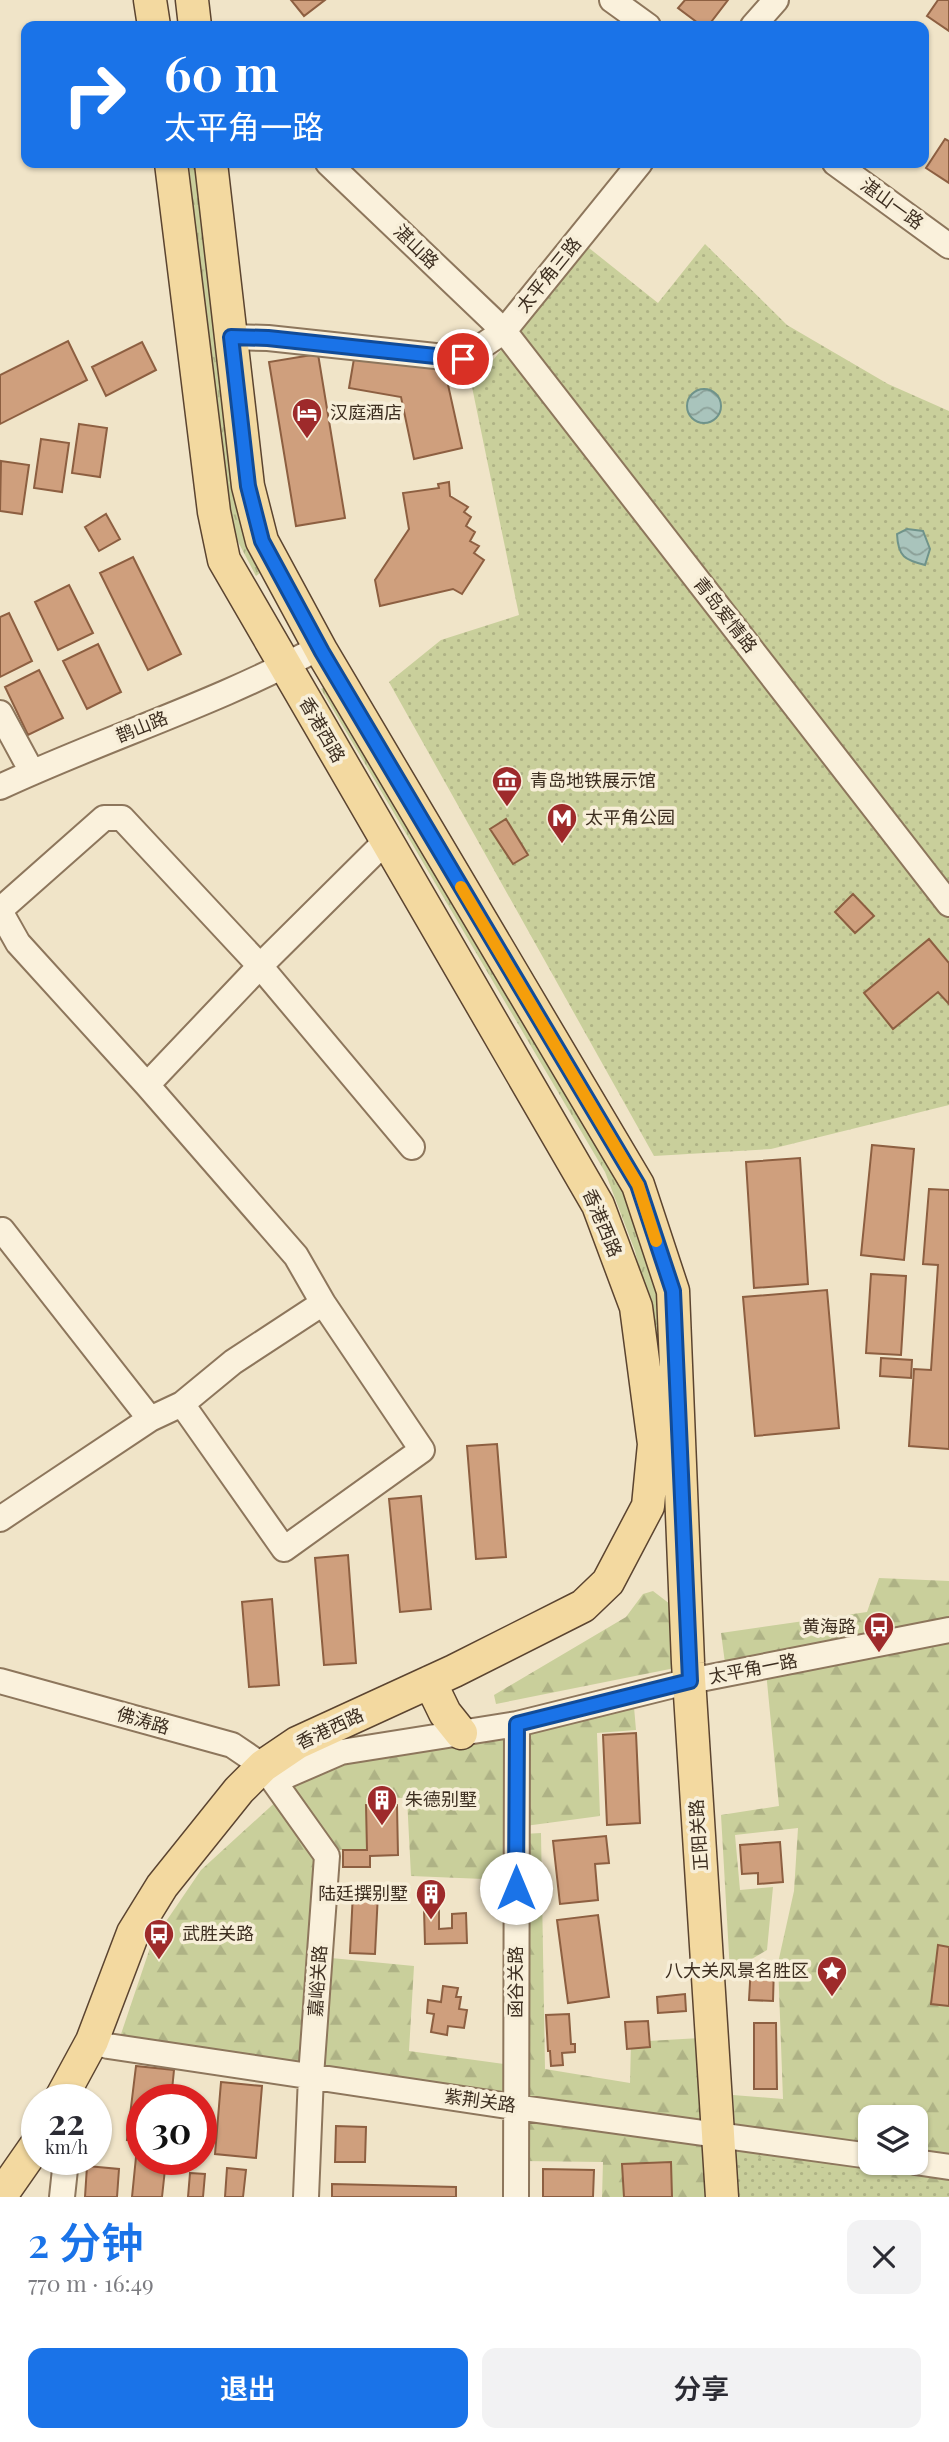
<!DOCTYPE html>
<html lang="zh">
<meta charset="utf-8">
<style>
body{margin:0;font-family:"Playfair Display","Noto Sans SC",serif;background:#f2f2f3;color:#2b2b33;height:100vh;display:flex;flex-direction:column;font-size:26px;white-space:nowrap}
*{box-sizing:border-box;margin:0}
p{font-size:23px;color:#7c7c81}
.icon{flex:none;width:38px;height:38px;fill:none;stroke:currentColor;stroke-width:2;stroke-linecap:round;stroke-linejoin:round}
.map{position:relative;height:2197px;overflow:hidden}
.drawer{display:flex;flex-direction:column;background:#fff;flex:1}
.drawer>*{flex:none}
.banner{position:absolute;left:21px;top:21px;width:908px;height:147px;border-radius:14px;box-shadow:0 2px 5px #0004;background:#1a73e8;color:#fff;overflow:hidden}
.controls{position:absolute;left:858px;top:2105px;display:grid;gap:14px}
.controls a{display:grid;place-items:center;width:70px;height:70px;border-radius:14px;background:#fff;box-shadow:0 2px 5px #0004;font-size:35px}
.speed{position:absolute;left:21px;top:2084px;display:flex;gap:14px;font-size:35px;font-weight:700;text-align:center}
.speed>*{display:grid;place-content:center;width:91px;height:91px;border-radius:50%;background:#fff;box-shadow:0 2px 5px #0004;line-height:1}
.speed small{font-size:18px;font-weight:400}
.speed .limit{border:10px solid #d22;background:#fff;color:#111}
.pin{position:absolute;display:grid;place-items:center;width:60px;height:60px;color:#fff;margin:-30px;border:4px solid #fff;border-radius:50%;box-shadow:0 2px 7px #0007}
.me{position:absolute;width:77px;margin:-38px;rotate:0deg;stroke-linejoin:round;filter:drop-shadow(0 0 5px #0008)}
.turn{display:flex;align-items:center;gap:24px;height:147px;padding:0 28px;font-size:32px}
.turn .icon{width:91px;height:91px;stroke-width:2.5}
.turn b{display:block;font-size:49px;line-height:60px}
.round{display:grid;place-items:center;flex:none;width:74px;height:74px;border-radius:14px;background:#f2f2f3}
.summary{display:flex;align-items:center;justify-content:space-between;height:119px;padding:0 28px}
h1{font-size:42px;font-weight:600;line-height:52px;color:#1a73e8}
.button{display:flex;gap:14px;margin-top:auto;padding:14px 28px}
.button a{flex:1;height:80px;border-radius:14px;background:#1a73e8;color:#fff;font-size:28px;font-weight:600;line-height:80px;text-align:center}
.button a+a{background:#f2f2f3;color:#2b2b33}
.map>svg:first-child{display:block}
</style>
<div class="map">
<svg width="949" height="2197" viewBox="0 0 949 2197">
<defs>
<pattern id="grass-tufts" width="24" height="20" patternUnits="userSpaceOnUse" patternTransform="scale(1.75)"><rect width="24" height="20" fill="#c9cf9b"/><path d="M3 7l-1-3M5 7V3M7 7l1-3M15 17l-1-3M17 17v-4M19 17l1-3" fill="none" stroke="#aeb285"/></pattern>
<pattern id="forest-firs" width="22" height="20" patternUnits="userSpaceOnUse" patternTransform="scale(1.75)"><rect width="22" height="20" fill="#c9cf9b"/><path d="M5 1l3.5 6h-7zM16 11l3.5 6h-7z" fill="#aeb285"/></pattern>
<pattern id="park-dots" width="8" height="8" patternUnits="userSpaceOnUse" patternTransform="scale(1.75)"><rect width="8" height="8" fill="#c9cf9b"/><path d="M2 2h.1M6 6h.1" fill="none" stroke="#aeb285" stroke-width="1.8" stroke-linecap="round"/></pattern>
<pattern id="water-waves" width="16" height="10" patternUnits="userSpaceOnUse" patternTransform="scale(1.75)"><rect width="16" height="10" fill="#a9c4bc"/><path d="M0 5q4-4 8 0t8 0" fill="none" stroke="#8ba098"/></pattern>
</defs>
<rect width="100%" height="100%" fill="#f0e4c8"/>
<!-- grass -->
<path fill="url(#grass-tufts)" d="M189,163H202L235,500L245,530L264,570L256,576L234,534L216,439Z
M330,682L615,1165L646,1247L665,1331L660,1396L653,1331L635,1251L605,1172L321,689Z"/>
<!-- forest -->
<path fill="url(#forest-firs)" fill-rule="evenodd" d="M879,1578L949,1581V2197H739L733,2095L783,2099L778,1963L794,1891L798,1828L735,1835L740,1890L773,1887L767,1950L730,1972L721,1815L779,1806L765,1661L725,1663L721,1633L867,1612ZM870,2118H915V2163H870Z
M653,1591L670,1604L675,1668L496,1704L494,1695L626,1617L643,1594Z
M634,1707L636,1730L597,1733L600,1816L525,1826V1733Z
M510,1732L508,1880L411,1876L407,1798H366L367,1850H333L289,1784L351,1754Z
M281,1797L320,1860L305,2069L119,2040L152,1942L201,1870Z
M541,1833L545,2069L630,2083L631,2042L700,2038L702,2126L522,2098L523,1834Z
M331,1958L414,1966L409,2051L504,2064L503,2095L321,2068Z
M520,2113L707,2141L710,2197H602L603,2162L521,2161Z"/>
<!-- park -->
<path fill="url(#park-dots)" d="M584,244L658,303L705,244L787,325L888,384L949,411V1105L771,1149L654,1156L389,682L441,640L519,615L472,387Z
M736,2154L949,2186V2197H739Z"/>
<!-- water -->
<path fill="url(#water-waves)" stroke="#6f938a" stroke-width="2" d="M687 406a17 17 0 1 1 34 0a17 17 0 1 1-34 0Z
M907,529L923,531L930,549L925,565C905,560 898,557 897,534Z"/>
<!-- building -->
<path fill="#cf9f7d" stroke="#8d5f41" stroke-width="2" d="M291,0H325L304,16Z
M685,0H728L708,26H702L678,8Z
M938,0H949V31L927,16Z
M945,139L949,141V183L926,168Z
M68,341L87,380L0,424V375Z
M142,342L156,370L106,396L92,367Z
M356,347L443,362L462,448L414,459L401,397L349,388Z
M318,354L345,518L296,526L269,362Z
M79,424L107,428L100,477L72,473Z
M41,439L69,443L62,492L34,488Z
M1,461L29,465L22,514L0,511Z
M449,482L450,496L468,507L464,512L471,517L466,526L475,532L470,541L479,546L474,553L484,560L462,594L453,589L380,606L375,580L409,529L403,493L439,488L438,484Z
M106,514L120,539L99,551L85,527Z
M133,557L181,654L148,670L100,573Z
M69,585L93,633L58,650L35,602Z
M9,613L32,661L0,677V617Z
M98,644L121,692L87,709L63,661Z
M39,670L63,718L28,735L5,687Z
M506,819L528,855L513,864L490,829Z
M853,894L874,916L855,933L835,912Z
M929,939L949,963V1004L938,992L893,1029L864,993Z
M872,1145L914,1149L904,1260L861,1255Z
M800,1158L808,1284L754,1288L746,1162Z
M929,1189L949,1190V1449L909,1446L914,1369L931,1370L938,1265L923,1264Z
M871,1274L906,1276L901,1355L866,1353Z
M827,1290L839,1428L755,1436L743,1297Z
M881,1358L912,1360L911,1378L880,1376Z
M497,1444L506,1557L476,1559L467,1446Z
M421,1496L431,1609L400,1612L389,1499Z
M348,1555L356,1663L324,1665L315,1558Z
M272,1599L279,1685L249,1687L242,1602Z
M636,1733L640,1823L607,1825L603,1735Z
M366,1805H397L398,1855L370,1856V1867H343V1850H367Z
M606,1836L609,1863L595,1864L598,1900L560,1904L553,1841Z
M780,1842L783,1882L758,1884V1873L742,1874L740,1845Z
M353,1892L378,1893L375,1954L350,1953Z
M424,1909H439V1929L452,1928V1914L466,1913L467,1943L425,1944Z
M598,1915L609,1997L568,2003L557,1920Z
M938,1945L949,1947V2006L931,2004Z
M751,1965H774L773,2001L749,2000Z
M443,1986L458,1988L456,1997H461L459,2009L467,2010L464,2028L448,2026L447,2035L431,2032L434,2014L427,2013L428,2000L441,2002Z
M685,1994L686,2011L658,2013L657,1997Z
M569,2014L571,2044H575V2052L562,2053L563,2065L551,2066L550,2051H548L546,2015Z
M648,2021L650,2047L627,2049L625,2022Z
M754,2023H776L777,2089H754Z
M136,2066L174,2070L171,2100H142V2141L127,2140Z
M221,2082L262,2086L256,2158L215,2154Z
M336,2126L366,2127L365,2162H335Z
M136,2157L166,2160L162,2197H132Z
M671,2162L672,2197H624L622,2164Z
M87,2166L119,2169L117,2197H85Z
M227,2168L246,2170L243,2197H225Z
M543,2169L594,2170L593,2197H543Z
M190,2173L205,2174L203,2197H188Z
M332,2184L456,2187V2197H332Z"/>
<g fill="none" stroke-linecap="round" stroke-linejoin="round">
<!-- minor casing -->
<g stroke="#8d765c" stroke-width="28">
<path id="minor" d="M612,0L648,26
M753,26L776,0
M328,163L504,331L949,904
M835,163L949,246
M231,337L268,338L463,359L504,331L640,163
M0,713L32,772
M0,787C105,738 218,703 320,647
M0,910L104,818H122L260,966L412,1147
M0,911L18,943L147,1085L296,1256L323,1303L422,1450L284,1549L182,1404
M147,1085L260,966L386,841
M2,1230L150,1419
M0,1519L150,1419L182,1404L233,1362L323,1303
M0,1681L232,1745L263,1766L327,1856L311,2076L306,2197
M274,1781L341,1752L517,1724L690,1681L949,1630
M92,2041L108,2046L515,2107L870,2156
M915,2162L949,2167
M62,2197L66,2160
M516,2197L517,1724"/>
</g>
<!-- major casing -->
<g stroke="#5b4430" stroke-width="35">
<path id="major" d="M150,0L154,26
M192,0L195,26
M211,163L248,486L262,541L322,652L638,1185L673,1291L688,1663L722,2197
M430,1682L445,1713L461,1733
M60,2100L92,2041L133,1933L162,1886L239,1790L263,1766L297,1743L454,1671L583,1606L608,1582L648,1506L654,1444L636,1307L598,1205L224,560L214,512L171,163
M0,2197L37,2144"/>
</g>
<!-- minor -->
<use href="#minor" stroke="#faf1dc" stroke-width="24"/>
<!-- major -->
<use href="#major" stroke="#f3d9a0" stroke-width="32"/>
</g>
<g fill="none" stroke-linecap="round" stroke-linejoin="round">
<!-- route casing -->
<g stroke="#114b97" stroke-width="18">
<path id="route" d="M463,359L268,338L231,337L248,486L262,541L322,652L638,1185L673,1291L690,1681L517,1724L516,1888"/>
</g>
<!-- route -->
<use href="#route" stroke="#1a73e8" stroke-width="12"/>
<!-- slow -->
<path stroke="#f59e0b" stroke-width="12" d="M461,887L638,1185L656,1241"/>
</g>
<!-- icons -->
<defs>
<g id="hotel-pin" transform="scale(1.575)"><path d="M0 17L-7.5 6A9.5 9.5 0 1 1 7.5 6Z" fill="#9e2a2b" stroke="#f7eed8"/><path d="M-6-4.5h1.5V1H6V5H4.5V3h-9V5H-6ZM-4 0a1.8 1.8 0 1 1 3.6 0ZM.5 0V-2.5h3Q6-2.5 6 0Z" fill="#fff"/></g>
<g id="museum-pin" transform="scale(1.575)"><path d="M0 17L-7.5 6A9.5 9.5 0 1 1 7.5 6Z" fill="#9e2a2b" stroke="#f7eed8"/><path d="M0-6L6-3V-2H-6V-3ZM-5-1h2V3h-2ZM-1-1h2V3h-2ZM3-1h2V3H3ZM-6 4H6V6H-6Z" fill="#fff"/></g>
<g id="metro-pin" transform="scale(1.575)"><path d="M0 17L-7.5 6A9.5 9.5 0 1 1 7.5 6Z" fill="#9e2a2b" stroke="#f7eed8"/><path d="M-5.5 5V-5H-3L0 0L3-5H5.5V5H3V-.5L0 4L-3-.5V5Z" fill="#fff"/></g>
<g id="bus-pin" transform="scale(1.575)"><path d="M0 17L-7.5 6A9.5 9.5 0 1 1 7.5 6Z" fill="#9e2a2b" stroke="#f7eed8"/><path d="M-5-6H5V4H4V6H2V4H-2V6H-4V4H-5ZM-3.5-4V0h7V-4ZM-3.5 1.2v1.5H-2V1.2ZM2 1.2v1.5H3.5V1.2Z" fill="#fff"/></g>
<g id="building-pin" transform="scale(1.575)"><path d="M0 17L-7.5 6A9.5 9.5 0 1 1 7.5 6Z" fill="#9e2a2b" stroke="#f7eed8"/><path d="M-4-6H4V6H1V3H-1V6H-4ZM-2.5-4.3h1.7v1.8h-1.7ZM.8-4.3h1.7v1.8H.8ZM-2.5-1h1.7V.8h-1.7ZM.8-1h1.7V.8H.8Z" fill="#fff"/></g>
<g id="sight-pin" transform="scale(1.575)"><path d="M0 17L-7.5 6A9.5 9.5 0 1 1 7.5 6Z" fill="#9e2a2b" stroke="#f7eed8"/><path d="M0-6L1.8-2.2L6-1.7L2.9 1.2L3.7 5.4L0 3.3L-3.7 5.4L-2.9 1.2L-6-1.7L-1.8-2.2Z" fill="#fff"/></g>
</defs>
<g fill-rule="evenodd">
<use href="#hotel-pin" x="307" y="413"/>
<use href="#museum-pin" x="507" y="781"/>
<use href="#metro-pin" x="562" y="818"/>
<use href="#bus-pin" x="879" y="1627"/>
<use href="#building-pin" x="382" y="1800"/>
<use href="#building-pin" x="431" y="1894"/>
<use href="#bus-pin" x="159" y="1934"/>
<use href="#sight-pin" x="832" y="1971"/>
</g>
<g text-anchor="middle" stroke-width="7" stroke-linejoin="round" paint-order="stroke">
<!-- street labels -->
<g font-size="18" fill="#3d2e20" stroke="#f7eed8">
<text transform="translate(892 204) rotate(36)" y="6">湛山一路</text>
<text transform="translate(416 247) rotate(44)" y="6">湛山路</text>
<text transform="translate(549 275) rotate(-51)" y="6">太平角三路</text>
<text transform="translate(725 615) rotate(52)" y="6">青岛爱情路</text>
<text transform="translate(142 727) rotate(-22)" y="6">鹊山路</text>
<text transform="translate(322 730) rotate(60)" y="6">香港西路</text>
<text transform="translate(602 1223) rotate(67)" y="6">香港西路</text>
<text transform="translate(753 1669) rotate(-11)" y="6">太平角一路</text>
<text transform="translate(143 1721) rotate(16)" y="6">佛涛路</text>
<text transform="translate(330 1729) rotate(-25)" y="6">香港西路</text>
<text transform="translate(699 1835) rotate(-94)" y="6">正阳关路</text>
<text transform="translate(318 1981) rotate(-86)" y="6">嘉峪关路</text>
<text transform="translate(516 1982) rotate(-90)" y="6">函谷关路</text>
<text transform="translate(480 2101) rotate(8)" y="6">紫荆关路</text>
</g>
<!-- poi labels -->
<g font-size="18" fill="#3d2e20" stroke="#f7eed8" text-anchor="start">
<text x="330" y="419">汉庭酒店</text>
<text x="530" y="787">青岛地铁展示馆</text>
<text x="585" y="824">太平角公园</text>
<text x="856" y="1633" text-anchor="end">黄海路</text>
<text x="405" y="1806">朱德别墅</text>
<text x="408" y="1900" text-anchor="end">陆廷撰别墅</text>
<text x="182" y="1940">武胜关路</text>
<text x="809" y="1977" text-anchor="end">八大关风景名胜区</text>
</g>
</g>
</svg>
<div class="controls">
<a><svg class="icon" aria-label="layers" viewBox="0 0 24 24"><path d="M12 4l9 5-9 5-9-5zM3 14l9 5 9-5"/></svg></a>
</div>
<div class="speed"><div>22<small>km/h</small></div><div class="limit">30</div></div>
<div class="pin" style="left:463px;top:359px;background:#d93025"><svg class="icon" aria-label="arrive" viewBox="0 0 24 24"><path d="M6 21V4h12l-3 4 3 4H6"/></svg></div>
<svg class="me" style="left:516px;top:1888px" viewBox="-20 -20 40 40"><circle r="19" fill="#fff"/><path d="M0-13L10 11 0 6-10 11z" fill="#1a73e8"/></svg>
<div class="banner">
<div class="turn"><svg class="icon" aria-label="right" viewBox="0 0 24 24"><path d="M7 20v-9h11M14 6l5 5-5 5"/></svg><div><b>60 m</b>太平角一路</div></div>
</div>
</div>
<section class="drawer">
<div class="summary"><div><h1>2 分钟</h1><p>770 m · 16:49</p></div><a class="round"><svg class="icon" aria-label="close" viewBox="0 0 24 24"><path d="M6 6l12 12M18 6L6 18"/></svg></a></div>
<div class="button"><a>退出</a><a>分享</a></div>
</section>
